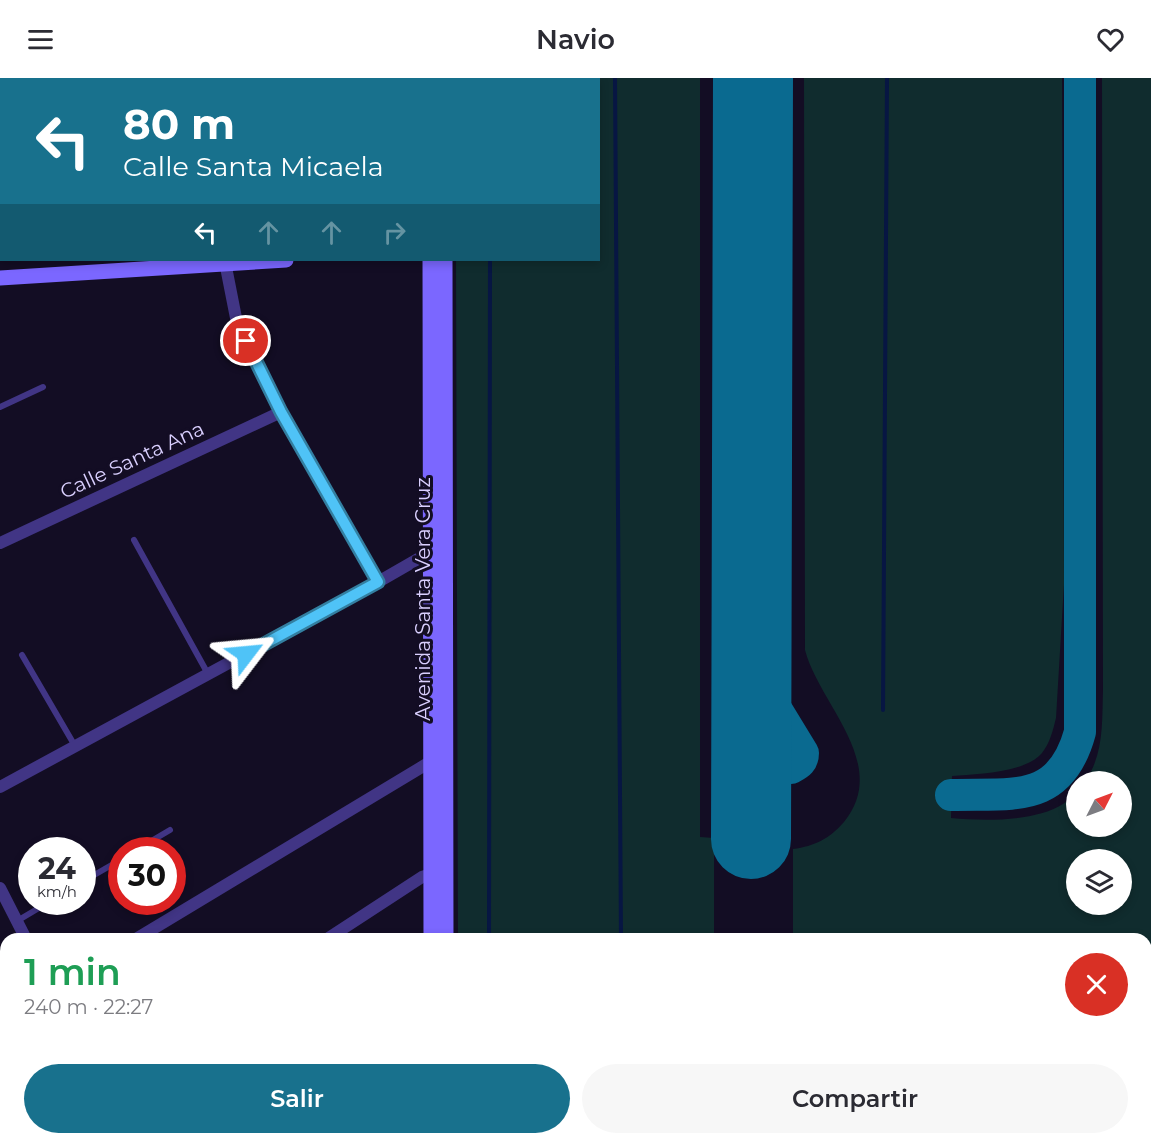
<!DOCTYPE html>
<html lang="es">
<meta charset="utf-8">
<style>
body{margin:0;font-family:Montserrat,sans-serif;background:#f7f7f7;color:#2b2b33;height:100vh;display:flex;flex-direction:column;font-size:22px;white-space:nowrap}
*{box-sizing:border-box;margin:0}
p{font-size:20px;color:#7c7c81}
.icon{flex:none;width:33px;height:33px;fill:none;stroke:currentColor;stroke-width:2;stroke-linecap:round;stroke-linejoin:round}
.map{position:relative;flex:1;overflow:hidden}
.drawer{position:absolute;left:0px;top:855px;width:1152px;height:212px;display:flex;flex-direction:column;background:#fff;border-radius:18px 18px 0 0;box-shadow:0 3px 9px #0003}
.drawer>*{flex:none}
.hud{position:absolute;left:0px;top:0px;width:600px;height:183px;box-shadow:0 3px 9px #0003;background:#18718d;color:#fff;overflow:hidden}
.needle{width:39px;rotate:48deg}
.controls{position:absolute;left:1066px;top:693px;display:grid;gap:12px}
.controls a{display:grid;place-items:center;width:66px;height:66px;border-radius:50%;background:#fff;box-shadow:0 3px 9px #0003;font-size:30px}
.speed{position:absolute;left:18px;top:759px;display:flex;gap:12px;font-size:30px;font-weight:700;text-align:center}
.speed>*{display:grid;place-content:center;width:78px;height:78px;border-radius:50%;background:#fff;box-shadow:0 3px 9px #0003;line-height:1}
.speed small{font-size:15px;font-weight:400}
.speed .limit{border:9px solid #d22;background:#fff;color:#111}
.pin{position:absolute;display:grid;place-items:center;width:51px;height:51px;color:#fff;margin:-26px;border:3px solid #fff;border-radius:50%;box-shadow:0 2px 6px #0007}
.me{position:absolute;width:66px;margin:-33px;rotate:61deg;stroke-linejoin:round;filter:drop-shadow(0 0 4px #0008)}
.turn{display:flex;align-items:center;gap:21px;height:126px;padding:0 24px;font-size:27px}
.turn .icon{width:78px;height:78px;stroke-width:2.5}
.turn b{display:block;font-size:42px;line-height:51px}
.lanes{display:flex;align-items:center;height:57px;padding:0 24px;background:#0003;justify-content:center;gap:30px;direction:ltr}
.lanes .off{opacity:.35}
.round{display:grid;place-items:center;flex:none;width:63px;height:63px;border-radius:32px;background:#f7f7f7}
.headline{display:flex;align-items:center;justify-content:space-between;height:102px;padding:0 24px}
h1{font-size:36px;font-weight:600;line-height:45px;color:#1e9e55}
.action{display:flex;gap:12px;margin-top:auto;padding:12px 24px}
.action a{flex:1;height:69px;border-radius:36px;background:#18718d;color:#fff;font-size:24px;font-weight:600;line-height:69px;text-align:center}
.action a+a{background:#f7f7f7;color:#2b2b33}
header{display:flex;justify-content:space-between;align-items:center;height:78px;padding:0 24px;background:#fff;font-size:27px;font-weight:600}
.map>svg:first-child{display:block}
</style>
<header><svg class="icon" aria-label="menu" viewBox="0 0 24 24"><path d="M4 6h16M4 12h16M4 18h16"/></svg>Navio<svg class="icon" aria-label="heart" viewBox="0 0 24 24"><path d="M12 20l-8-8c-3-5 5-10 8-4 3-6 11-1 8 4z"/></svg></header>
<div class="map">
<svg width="1151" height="1066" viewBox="0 0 1151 1066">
<rect width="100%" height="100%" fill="#130d24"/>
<!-- green -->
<path fill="#102c2e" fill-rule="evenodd" d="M456,0H700V759L714,760V861H458L456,182H598V2Z
M804,0H1062L1064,506L1056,640C1053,652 1050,665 1042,675C1025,695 977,696 952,698L951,740C983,743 1035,744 1063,726C1068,723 1073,717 1077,713V748H1122V704L1085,703C1104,677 1102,644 1103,612L1102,0H1151V979L1146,984V861H793V771C815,768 829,761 844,744C891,686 819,626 805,572ZM1077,782H1122V826H1077Z
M460,1061V1060L1067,1061L1061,1066H460Z"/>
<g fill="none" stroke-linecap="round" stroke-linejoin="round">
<!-- stream -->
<path stroke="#071643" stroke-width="4" d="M615,0L621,861
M491,2V0
M883,632L887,0
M489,861L490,182
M1146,946L1151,941
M492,1060L494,1066
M1023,1066L1028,1060"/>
<!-- taxiway -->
<path stroke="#0a6a90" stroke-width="32" d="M752,581L767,616L803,675C803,684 798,686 791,690
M951,717C1013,715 1060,727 1080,654V0"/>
<!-- runway -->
<path stroke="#0a6a90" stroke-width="80" d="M751,761L753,0"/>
<!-- lane -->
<path stroke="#413585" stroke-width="6" d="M0,329L43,309
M134,462L208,596
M22,577L75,668
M136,772L170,752
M82,804L122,781
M17,843L49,824
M8,1066L16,1060
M288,1066L296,1060"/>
<!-- street -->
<path stroke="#413585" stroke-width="12" d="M140,0L141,2
M256,2L257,0
M225,184L237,245L281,334L378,504
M0,465L281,334
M0,709L378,504L418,481L430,478
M0,810L26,861
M136,861L430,684
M327,861L422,799L431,796
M0,946L6,943
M338,1060L346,1066
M123,1066L130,1060"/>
<!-- secondary -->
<path stroke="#7b67ff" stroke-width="15" d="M430,2V0
M445,2V0
M430,182L431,861
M445,182L446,861
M0,200L286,182
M1146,998L1151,993
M1146,1020L1151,1015
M431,1060V1066
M447,1060L448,1066
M1076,1066L1081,1060
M1099,1066L1105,1060"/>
</g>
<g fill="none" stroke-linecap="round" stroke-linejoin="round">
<!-- route casing -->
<g stroke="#337fa1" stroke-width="15">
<path id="route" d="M246,263L281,334L378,504L246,576"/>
</g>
<!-- route -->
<use href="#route" stroke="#4fc3f7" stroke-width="10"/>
</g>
<g text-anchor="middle" stroke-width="6" stroke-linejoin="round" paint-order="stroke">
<!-- street labels -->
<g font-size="20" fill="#dad0ff" stroke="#130d24">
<text transform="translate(132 382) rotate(-25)" y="7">Calle Santa Ana</text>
<text transform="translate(423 521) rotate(-90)" y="7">Avenida Santa Vera Cruz</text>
</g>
</g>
</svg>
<div class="controls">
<a><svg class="needle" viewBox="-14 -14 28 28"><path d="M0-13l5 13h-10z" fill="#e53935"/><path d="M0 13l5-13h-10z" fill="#7c7c81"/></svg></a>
<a><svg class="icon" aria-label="layers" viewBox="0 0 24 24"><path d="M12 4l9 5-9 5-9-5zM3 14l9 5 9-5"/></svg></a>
</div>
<div class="speed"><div>24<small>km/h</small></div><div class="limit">30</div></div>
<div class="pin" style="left:246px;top:263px;background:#d93025"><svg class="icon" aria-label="arrive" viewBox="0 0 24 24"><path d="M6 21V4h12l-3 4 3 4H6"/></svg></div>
<svg class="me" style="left:246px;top:576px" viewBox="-20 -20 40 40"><path d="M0-17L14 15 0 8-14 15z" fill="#4fc3f7" stroke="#fff" stroke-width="4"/></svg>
<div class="hud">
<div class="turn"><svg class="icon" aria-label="left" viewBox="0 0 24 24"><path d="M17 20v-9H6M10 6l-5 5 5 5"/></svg><div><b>80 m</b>Calle Santa Micaela</div></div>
<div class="lanes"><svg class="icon" aria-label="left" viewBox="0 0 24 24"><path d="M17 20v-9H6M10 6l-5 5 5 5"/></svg><svg class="icon off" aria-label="ahead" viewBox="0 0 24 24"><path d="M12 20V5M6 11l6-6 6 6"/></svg><svg class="icon off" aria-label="ahead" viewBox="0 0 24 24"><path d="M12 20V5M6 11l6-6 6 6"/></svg><svg class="icon off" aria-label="right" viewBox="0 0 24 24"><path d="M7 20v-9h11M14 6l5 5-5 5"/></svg></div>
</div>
<section class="drawer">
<div class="headline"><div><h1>1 min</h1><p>240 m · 22:27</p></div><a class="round" style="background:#d93025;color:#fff"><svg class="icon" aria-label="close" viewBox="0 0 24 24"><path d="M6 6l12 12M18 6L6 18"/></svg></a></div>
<div class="action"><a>Salir</a><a>Compartir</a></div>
</section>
</div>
